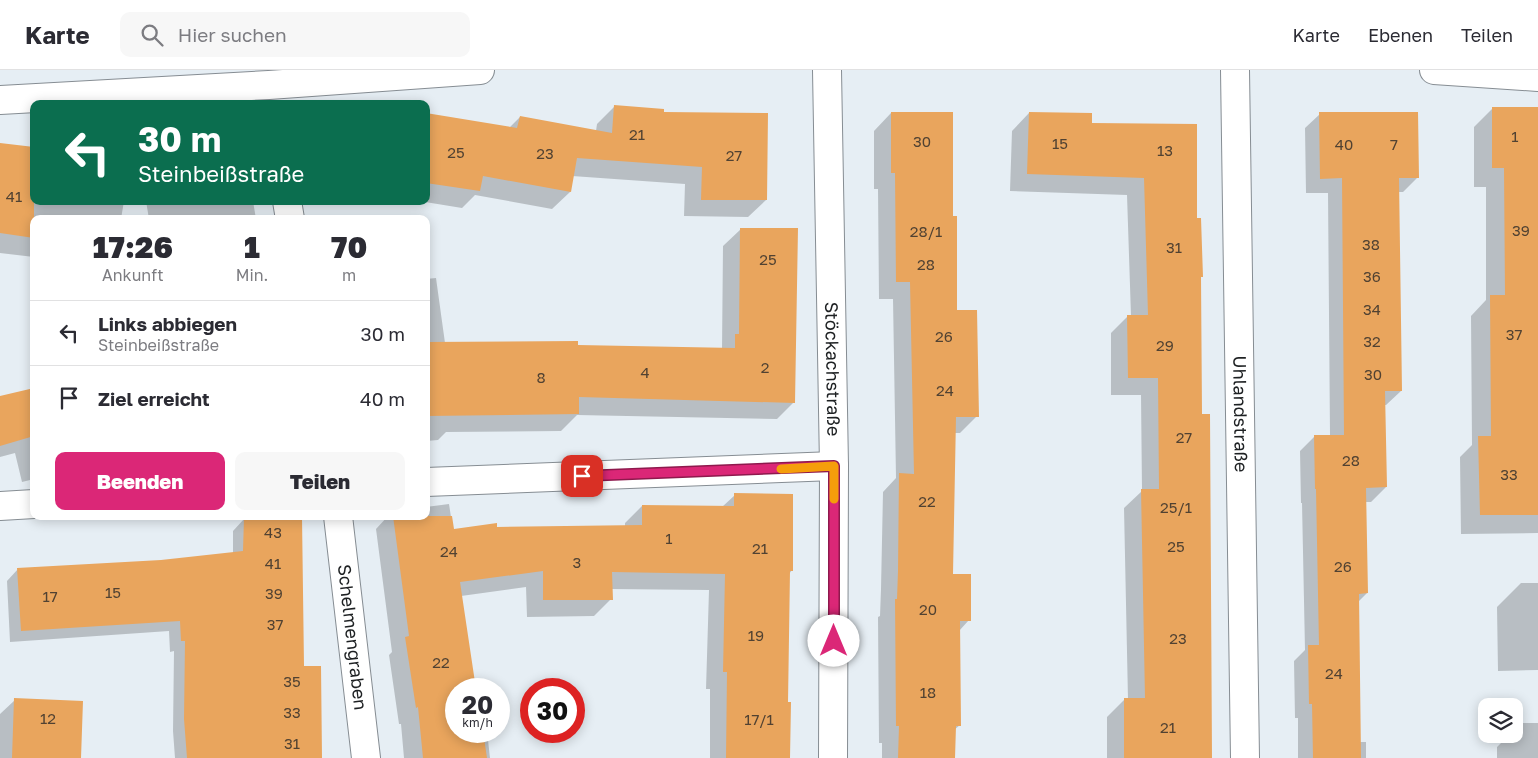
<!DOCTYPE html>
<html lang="de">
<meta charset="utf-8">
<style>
body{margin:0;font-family:"Golos Text",sans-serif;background:#f7f7f7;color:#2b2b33;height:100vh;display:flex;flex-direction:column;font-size:19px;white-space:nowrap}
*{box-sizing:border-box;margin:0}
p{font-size:16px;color:#7c7c81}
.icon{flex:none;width:28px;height:28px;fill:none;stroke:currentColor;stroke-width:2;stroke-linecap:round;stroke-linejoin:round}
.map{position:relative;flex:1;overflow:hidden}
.sheet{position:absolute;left:30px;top:145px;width:400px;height:305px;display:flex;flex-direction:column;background:#fff;border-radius:10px;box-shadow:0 2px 12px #0003}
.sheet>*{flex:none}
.banner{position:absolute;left:30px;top:30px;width:400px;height:105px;border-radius:10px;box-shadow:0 2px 12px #0003;background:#0b6e4f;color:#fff;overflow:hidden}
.buttons{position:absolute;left:1478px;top:628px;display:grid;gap:10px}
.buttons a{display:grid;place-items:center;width:45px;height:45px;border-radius:10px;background:#fff;box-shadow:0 2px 12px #0003;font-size:25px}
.speed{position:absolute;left:445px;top:608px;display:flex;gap:10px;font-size:25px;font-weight:700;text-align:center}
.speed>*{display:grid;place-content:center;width:65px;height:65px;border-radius:50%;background:#fff;box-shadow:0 2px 12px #0003;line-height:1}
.speed small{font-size:12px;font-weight:400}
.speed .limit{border:8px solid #d22;background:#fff;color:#111}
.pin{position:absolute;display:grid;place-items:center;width:42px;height:42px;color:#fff;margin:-21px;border-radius:10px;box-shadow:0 2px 8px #0006}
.me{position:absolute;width:55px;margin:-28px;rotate:0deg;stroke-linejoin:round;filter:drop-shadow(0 0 4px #0008)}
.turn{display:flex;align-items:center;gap:18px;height:105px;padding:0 25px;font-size:22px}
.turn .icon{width:65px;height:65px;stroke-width:2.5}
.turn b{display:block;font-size:35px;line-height:42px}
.eta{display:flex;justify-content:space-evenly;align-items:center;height:85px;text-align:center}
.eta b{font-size:30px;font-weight:800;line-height:35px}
.action{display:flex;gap:10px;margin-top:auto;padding:10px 25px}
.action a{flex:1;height:58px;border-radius:10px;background:#db2777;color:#fff;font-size:20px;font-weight:800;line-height:58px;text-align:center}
.action a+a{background:#f7f7f7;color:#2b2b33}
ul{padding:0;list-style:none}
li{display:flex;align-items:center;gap:15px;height:65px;padding:0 25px;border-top:1px solid #e1e1e2}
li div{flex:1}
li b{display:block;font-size:19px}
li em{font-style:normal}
header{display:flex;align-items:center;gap:30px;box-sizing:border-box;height:70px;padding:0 25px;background:#fff;border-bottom:1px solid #e1e1e2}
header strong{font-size:24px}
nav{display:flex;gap:28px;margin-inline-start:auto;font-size:18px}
.search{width:350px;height:45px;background:#f7f7f7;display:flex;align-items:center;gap:12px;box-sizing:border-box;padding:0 18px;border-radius:10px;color:#7c7c81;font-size:19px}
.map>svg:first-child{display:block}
</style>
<header>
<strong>Karte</strong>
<div class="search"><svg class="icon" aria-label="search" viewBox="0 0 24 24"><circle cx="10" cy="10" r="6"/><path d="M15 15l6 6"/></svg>Hier suchen</div>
<nav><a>Karte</a><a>Ebenen</a><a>Teilen</a></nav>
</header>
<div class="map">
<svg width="1538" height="688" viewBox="0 0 1538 688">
<rect width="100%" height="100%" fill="#e6eef4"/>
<!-- shadow -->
<path fill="#0003" d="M614,37L663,43L766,130L748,147L684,146L685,114L572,106L570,122L552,139L475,125L462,138L419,131H426V44L509,58L520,47L596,61L597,54Z
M1493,38H1538V463L1461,464L1460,387L1472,375L1471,246L1486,230V117H1474V57Z
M891,43L952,147L956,242L977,346L960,363H954L952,506L969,550L959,561L960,655L954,660L953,688H882V673H879L878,547L880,546L881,519L883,422L896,408L893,229H879L878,119H874V61Z
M1029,43L1091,54L1196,149L1200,208L1201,346L1211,688H1107V647L1124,630H1128L1124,438L1142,421L1141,325H1111V263L1128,246H1131L1127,125L1010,121L1012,61Z
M1320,44L1417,108L1403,122H1398L1401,321L1386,335H1384L1386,417L1371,432H1365L1367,523L1358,532L1360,672H1366V688H1298V648H1295L1294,591L1305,580L1302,433H1301L1300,381L1314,367L1330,366L1328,123H1306L1305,58Z
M0,74L34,131H124L121,149H34V187L0,183Z
M146,131H253L256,149H149Z
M357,131H372L370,133Z
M741,159L794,332L777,349L577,345L561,361L446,362L438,370L426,371V209L436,208L445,273L722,279L723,176Z
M34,319V409L22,412L15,383L0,387V328Z
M735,425L792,500L789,504L786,633L789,688H710V619H706L709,520L611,519V529L594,546L527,547L526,517L461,526L456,619V661H487L490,688H404L401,654H399L389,585L392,582L376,459L388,446H426V437L449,434L453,460L625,456V453L642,436L722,437Z
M244,449L303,597L321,688H175L173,661L174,581L170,582L169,561L10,572L7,511L18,499L161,491L233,484V461Z
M1521,513H1538V600L1498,601L1497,537Z
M15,630L80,688H0V644Z
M1521,653H1538V688H1497V677L1510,664H1514V660Z"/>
<!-- building -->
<path fill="#e9a55d" d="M614,35L664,39V42L768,43L767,130H701L702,97L577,88L571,122L483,106L480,121L426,113V43L517,58L520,46L612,63Z
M1492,37H1538V445H1480L1478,366H1491L1490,225H1505L1504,98H1492Z
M891,42H953V146H957V240H977L979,347H956L953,504H971V551H960L961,656H956L955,688H898L899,656H896L895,529H897L898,501L899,403L914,404L910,212H896L895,103H891Z
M1029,42L1092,43V53L1197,54V148H1201L1203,207H1201L1202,344H1210L1212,688H1124V628H1145L1141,419H1159L1158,308H1128L1127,245H1148L1144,108L1027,104Z
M1319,42H1418L1419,108H1399L1402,321H1385L1387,417L1366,418L1368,523L1359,524L1361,688H1313L1312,634H1309L1308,575H1319L1316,419H1315L1314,365H1344L1342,108L1320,109Z
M0,73L34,77V168L0,163Z
M740,158H798L795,333L579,327V344L426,346V272L578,271V275L735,278V264H739Z
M34,318V366L0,376V326Z
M734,423L793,424V501H790L788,632H791L790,688H726L727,602H723L725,504L612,502L613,530H543V501L460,512L476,619H456V661H483L487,688H423L418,637L416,638L405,567L409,566L393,446H452L454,459L497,453V457L642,455V435L734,436Z
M302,447L304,596H321L322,688H187L184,649L185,571H181L180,551L21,561L17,498L161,490L243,481L244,448Z
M14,628L83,631L81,688H12Z"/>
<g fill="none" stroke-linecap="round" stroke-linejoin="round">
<!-- minor casing -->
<g stroke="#868d93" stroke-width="30">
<g id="minor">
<path id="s1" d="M827,0L834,396L833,688"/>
<path id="s2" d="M1235,0L1245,688"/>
<path d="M1434,0L1538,7"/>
<path d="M0,30L269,15L480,0"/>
<path d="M287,131L290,149"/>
<path d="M426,412L834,396"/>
<path d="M0,436L34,434"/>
<path id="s3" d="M338,446L366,688"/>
</g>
</g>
<!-- minor -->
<use href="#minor" stroke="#fff" stroke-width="28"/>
</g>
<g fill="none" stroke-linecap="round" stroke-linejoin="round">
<!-- route casing -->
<g stroke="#8e194d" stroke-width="12">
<path id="route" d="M582,406L834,396V571"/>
</g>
<!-- route -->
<use href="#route" stroke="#db2777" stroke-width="9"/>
<!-- slow -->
<path stroke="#f59e0b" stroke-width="9" d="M781,399L834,396V429"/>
</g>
<g text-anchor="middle" stroke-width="4" stroke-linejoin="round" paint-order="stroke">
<!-- number labels -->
<g font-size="15" fill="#514232">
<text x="637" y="70">21</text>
<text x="1515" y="72">1</text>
<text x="922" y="77">30</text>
<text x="1060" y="79">15</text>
<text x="1344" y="80">40</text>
<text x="1394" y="80">7</text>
<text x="1165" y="86">13</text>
<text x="456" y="88">25</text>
<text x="545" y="89">23</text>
<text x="734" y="91">27</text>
<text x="14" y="132">41</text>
<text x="1521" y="166">39</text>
<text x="926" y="167">28/1</text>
<text x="1371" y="180">38</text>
<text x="1174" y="183">31</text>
<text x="768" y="195">25</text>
<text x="926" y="200">28</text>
<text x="1372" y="212">36</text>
<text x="1372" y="245">34</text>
<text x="1514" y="270">37</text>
<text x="944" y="272">26</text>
<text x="1372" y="277">32</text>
<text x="1165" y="281">29</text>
<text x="765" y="303">2</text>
<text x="645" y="308">4</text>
<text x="1373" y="310">30</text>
<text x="541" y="313">8</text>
<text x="945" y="326">24</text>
<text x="1184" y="373">27</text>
<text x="1351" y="396">28</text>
<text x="1509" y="410">33</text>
<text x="927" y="437">22</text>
<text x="1176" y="443">25/1</text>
<text x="273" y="468">43</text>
<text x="669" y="474">1</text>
<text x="1176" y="482">25</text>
<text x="760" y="484">21</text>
<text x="449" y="487">24</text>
<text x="577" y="498">3</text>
<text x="273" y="499">41</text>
<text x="1343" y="502">26</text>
<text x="113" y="528">15</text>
<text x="274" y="529">39</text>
<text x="50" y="532">17</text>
<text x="928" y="545">20</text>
<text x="275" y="560">37</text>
<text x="756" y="571">19</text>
<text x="1178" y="574">23</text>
<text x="441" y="598">22</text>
<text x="1334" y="609">24</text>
<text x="292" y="617">35</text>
<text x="928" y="628">18</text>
<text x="292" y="648">33</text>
<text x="48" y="654">12</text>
<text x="759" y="655">17/1</text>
<text x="1168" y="663">21</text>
<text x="292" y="679">31</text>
</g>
<!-- street labels -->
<g font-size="18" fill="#1e2123" stroke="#fff">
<text dy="6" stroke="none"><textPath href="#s1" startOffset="299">Stöckachstraße</textPath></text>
<text dy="6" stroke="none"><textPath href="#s2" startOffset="344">Uhlandstraße</textPath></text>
<text dy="6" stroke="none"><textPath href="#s3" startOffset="122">Schelmengraben</textPath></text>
</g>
</g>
</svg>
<div class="buttons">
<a><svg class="icon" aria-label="layers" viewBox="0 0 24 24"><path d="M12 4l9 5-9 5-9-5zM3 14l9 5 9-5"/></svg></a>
</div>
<div class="speed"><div>20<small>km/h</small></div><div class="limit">30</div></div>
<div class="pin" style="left:582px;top:406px;background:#d93025"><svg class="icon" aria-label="arrive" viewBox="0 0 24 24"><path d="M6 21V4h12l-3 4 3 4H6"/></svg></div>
<svg class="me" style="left:834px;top:571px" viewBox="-20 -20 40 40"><circle r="19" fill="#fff"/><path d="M0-13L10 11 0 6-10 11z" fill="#db2777"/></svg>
<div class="banner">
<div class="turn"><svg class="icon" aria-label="left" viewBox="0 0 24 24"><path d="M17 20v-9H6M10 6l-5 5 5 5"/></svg><div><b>30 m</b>Steinbeißstraße</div></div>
</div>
<section class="sheet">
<div class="eta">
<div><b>17:26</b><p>Ankunft</p></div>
<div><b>1</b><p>Min.</p></div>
<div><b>70</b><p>m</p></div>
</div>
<ul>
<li><svg class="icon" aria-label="left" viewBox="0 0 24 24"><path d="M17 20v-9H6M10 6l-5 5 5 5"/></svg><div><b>Links abbiegen</b><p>Steinbeißstraße</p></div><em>30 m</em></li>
<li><svg class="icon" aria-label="arrive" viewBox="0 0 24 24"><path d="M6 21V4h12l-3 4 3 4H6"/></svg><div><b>Ziel erreicht</b></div><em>40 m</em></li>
</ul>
<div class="action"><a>Beenden</a><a>Teilen</a></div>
</section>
</div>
